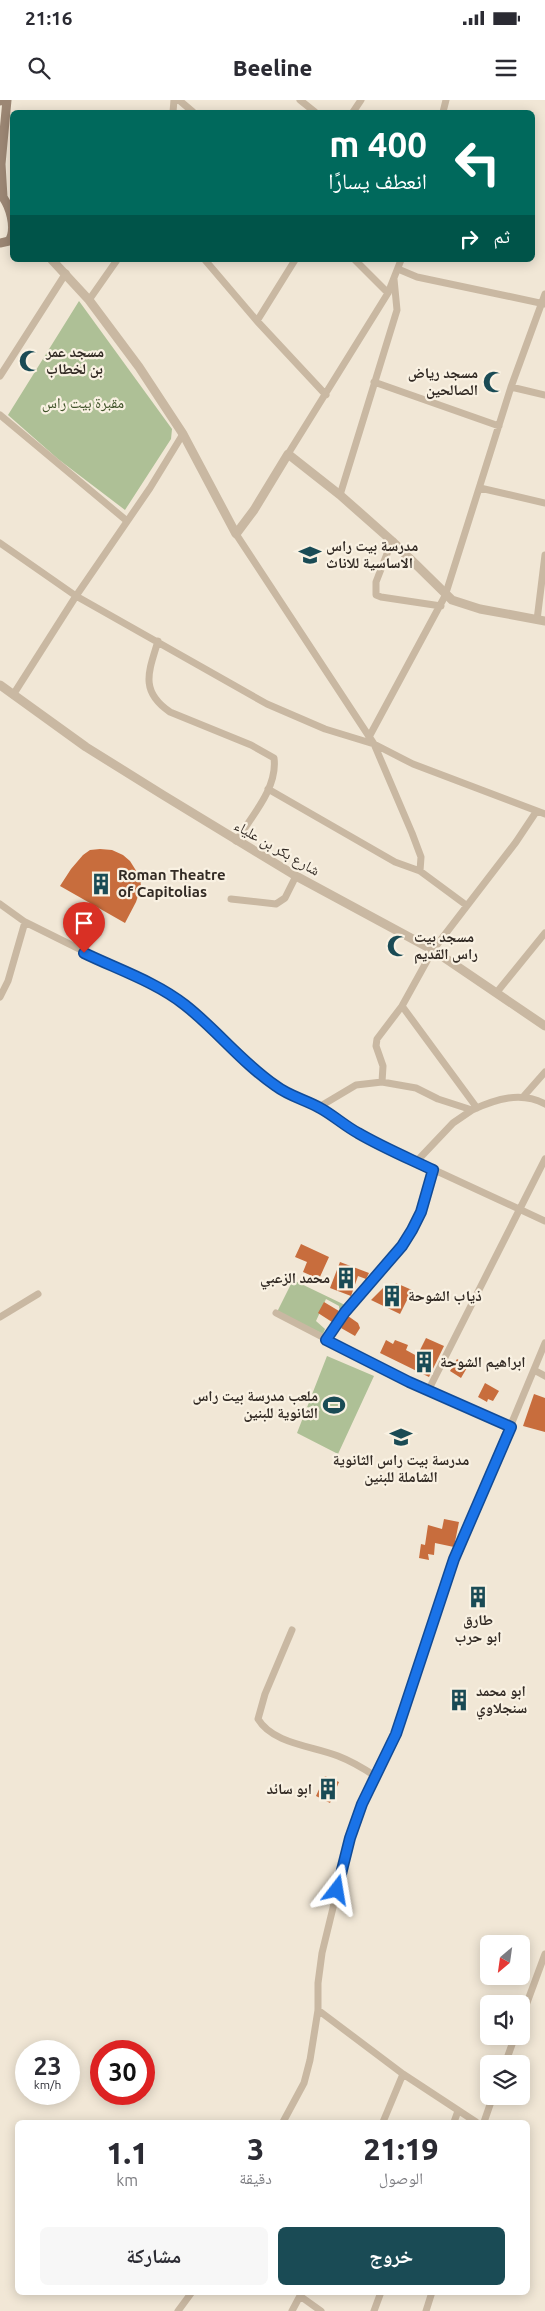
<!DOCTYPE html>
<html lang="ar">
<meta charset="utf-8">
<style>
body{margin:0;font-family:Ubuntu,"Noto Naskh Arabic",sans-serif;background:#f7f7f7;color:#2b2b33;direction:rtl;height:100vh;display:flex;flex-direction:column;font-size:19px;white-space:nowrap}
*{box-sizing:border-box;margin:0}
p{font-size:16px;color:#7c7c81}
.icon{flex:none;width:28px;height:28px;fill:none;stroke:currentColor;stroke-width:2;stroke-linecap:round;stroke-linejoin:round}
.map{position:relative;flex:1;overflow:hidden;direction:ltr}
.drawer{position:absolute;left:15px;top:2020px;width:515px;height:175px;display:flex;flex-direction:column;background:#fff;border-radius:8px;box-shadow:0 2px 12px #0003;direction:rtl}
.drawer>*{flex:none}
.guide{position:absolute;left:10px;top:10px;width:525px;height:152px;border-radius:8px;box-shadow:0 2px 12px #0003;direction:rtl;background:#00695c;color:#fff;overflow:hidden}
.needle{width:32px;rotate:209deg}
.buttons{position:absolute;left:480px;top:1835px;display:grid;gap:10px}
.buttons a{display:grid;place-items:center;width:50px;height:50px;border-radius:8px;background:#fff;box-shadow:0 2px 12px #0003;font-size:25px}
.speed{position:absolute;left:15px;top:1940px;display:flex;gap:10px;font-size:25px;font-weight:700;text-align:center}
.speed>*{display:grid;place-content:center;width:65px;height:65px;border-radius:50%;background:#fff;box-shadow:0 2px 12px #0003;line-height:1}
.speed small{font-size:12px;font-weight:400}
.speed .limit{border:8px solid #d22;background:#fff;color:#111}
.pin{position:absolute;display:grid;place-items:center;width:42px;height:42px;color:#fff;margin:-51px -21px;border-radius:50% 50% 50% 0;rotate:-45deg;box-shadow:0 0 5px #0007}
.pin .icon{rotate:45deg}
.me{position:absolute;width:55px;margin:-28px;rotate:14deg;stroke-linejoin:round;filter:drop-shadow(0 0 4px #0008)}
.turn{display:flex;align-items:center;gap:18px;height:105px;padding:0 25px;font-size:22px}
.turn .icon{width:65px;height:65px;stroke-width:2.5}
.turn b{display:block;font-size:35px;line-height:42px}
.then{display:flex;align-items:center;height:48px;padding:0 25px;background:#0003;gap:10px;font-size:19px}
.eta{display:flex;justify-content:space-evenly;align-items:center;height:85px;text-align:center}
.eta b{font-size:30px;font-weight:800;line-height:35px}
.action{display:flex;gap:10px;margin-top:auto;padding:10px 25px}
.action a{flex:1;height:58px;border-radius:8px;background:#1a4b55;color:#fff;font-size:20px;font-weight:800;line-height:58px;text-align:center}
.action a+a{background:#f7f7f7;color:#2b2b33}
.status{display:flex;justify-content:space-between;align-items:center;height:35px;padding:0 25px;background:#fff;direction:ltr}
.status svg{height:14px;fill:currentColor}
header{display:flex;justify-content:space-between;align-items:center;height:65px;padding:0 25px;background:#fff;font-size:22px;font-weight:800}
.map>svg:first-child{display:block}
</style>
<div class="status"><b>21:16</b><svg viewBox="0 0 49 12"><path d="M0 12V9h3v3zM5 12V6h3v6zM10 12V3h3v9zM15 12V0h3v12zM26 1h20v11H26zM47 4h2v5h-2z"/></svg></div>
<header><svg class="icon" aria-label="menu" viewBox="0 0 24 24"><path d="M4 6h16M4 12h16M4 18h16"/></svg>Beeline<svg class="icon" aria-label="search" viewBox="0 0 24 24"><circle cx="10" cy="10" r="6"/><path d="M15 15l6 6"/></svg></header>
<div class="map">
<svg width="545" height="2211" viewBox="0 0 545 2211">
<rect width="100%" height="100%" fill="#f1e7d6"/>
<!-- green -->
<path fill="#aec096" d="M79,201L172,329L171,339L125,410L58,359L8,315Z
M293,1180L345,1205L340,1216L339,1206L326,1199L316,1221L325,1229L323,1234L277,1212Z
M327,1256L374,1276L338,1354L297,1333Z"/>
<!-- building -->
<path fill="#c86d3d" d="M100,749L112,750L123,755L130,761L140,777L141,787L136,802L125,823L60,786L71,769L83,755L90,750Z
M301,1144L329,1157L319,1179L303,1172L307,1162L295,1157Z
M340,1162L369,1173L366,1179L358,1176L351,1196L330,1188Z
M396,1183L412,1190L400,1214L371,1200L383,1188L391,1193Z
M324,1202L339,1211L332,1222L318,1213Z
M348,1216L358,1223L360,1228L355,1236L341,1228Z
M426,1238L444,1246L429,1277L380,1253L386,1240L393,1244L395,1240L408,1245L406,1250L417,1256Z
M457,1259L468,1266L461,1278L450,1271Z
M485,1283L499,1291L493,1301L488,1299L487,1302L478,1297Z
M534,1294L545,1298V1332L523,1326Z
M444,1419L459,1422L454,1447L435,1443L434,1455L428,1454L429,1460L419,1458L421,1444L425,1445L428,1425L442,1429Z
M475,1488L486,1492L481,1505L470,1501Z
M454,1593L467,1596L464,1607L451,1604Z
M325,1676L339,1682L330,1703L316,1696Z"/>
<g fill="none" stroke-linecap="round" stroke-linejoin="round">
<!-- minor -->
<path stroke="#c9b8a2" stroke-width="7" d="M179,0L193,12
M300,0L315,12
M173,12L174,0
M353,12L361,0
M443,12L446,0
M205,160L257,221L326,295
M355,160L388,193
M398,169L417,177L545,204
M545,194L511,287L545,295
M89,200L117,160
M257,221L295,160
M0,276L66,173
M374,282L499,326
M0,315L127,421
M288,354L388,193L401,160
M480,388L545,403
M340,395L397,210L394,179
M236,434L374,644L413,664L545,714
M392,441L376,482V495L381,497L441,506
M0,443L76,496L267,604L325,629L374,644L412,733L421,757L420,771
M537,520L545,455
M158,541C149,571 139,591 170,612L251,645L274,658C278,688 251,717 236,741
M13,595L76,496L150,388L183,334
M369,637L445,496L511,287
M268,689L395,762L420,771L466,805
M231,799L276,804L285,798L296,776
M0,804L25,822L160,889L183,904L203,920L262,977L289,995L319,1007L358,1033L389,1049L545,1121
M497,892L545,833
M0,897L8,881L25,822
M402,906L477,1008
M382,982L383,966L376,946L377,939L402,906L433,850L516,742L536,712
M523,997L545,972
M319,1007L356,985L382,982L416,988L438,999L472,1010C496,999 521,991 545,1004
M416,1062L453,1023L472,1010
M276,1213L409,1282L511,1327
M0,1217L38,1194
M326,1240L345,1212L401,1146L412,1130L421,1112L433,1070
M534,1270L545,1276
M428,1291L545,1059
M292,1530L265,1594L258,1619C273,1644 313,1646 338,1656C351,1661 363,1668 375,1676
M318,1910L403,1974L476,2022
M521,1919L545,1854
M505,1964L515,1936
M283,2022L304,1983L310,1960L318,1910V1883L322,1853L350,1738L371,1683L396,1634L455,1459L545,1243
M383,2022L403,1974
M454,2022L458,2011
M484,2022L493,1996
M300,2196L321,2211
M178,2211L192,2192
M292,2211L301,2194
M374,2211L381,2192
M426,2211L432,2192"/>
<!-- tertiary -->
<path stroke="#c9b8a2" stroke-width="9" d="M52,160L89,200L139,267L183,334L236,434L254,410L288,354L340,395L392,441L452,500L480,509L545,521
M0,585L86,647L163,695L296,776L433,850L545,926"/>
<!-- secondary -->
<path stroke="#9c8774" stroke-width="9" d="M0,1V0
M3,97L1,64L7,0
M0,143L9,141C17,129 10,104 0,94"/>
</g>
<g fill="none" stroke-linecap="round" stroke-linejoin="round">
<!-- route casing -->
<g stroke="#114b97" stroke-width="12">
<path id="route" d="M84,853C117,869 156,882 185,905C217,930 242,963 276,986C289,996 306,1000 320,1008C333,1015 345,1026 358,1033C382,1047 408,1058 433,1070L421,1112L412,1130L402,1146L345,1212L326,1240L409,1282L511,1327L454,1459L396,1634L362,1704L350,1738L337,1790"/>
</g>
<!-- route -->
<use href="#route" stroke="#1a73e8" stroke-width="9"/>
</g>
<!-- icons -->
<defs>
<g id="mosque-bare" transform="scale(1.725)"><path d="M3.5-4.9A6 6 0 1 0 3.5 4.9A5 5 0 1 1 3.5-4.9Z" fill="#1a4b55" stroke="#f9f1e2" stroke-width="2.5" paint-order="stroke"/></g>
<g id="school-bare" transform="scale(1.725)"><path d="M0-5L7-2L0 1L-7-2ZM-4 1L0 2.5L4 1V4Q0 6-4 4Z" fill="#1a4b55" stroke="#f9f1e2" stroke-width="2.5" paint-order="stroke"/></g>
<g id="building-bare" transform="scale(1.725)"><path d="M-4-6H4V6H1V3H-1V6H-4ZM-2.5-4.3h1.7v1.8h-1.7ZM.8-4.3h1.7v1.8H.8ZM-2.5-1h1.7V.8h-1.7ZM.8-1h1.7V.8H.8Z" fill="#1a4b55" stroke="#f9f1e2" stroke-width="2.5" paint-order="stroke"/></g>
<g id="stadium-bare" transform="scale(1.725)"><path d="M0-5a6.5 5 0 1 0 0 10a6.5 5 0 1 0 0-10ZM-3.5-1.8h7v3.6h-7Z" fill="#1a4b55" stroke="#f9f1e2" stroke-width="2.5" paint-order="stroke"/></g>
</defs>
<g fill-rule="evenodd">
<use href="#mosque-bare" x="30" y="261"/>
<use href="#mosque-bare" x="494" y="282"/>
<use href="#school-bare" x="310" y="455"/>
<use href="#building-bare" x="101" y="784"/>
<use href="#mosque-bare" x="398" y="846"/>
<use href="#building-bare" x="346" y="1178"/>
<use href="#building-bare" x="392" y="1196"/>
<use href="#building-bare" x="424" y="1262"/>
<use href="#stadium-bare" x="334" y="1305"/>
<use href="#school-bare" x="401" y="1337"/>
<use href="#building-bare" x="478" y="1497"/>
<use href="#building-bare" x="459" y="1600"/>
<use href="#building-bare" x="328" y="1689"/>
</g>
<g text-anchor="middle" stroke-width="4.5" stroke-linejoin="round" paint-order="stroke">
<!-- poi labels -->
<g font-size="15" font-weight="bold" fill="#332b25" stroke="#f9f1e2" text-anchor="start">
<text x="46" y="257">مسجد عمر<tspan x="46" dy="17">بن لخطاب</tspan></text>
<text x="478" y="278" text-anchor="end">مسجد رياض<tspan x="478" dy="17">الصالحين</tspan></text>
<text x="326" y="451">مدرسة بيت راس<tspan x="326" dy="17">الاساسية للاناث</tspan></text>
<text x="118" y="780">Roman Theatre<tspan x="118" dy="17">of Capitolias</tspan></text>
<text x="414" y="842">مسجد بيت<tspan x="414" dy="17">راس القديم</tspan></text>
<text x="330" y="1183" text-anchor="end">محمد الزعبي</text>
<text x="408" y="1201">ذياب الشوحة</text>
<text x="440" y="1267">ابراهيم الشوحة</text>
<text x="318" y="1301" text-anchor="end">ملعب مدرسة بيت راس<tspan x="318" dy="17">الثانوية للبنين</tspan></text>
<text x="401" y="1365" text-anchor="middle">مدرسة بيت راس الثانوية<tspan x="401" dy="17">الشاملة للبنين</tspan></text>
<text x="478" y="1525" text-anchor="middle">طارق<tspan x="478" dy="17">ابو حرب</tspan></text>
<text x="476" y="1596">ابو محمد<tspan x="476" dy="17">سنجلاوي</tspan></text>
<text x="312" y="1694" text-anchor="end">ابو سائد</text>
</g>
<!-- park labels -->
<g font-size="15" fill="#3e5228" stroke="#f9f1e2">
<text x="83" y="308">مقبرة بيت راس</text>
</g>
<!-- street labels -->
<g font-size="15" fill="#332b25" stroke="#f9f1e2">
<text transform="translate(277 748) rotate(30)" y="5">شارع بكر بن علياء</text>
</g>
</g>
</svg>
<div class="buttons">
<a><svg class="needle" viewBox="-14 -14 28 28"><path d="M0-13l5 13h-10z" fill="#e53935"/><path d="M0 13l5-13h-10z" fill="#7c7c81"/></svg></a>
<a><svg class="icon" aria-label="sound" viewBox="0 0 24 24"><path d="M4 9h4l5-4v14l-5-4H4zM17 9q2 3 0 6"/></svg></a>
<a><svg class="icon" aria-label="layers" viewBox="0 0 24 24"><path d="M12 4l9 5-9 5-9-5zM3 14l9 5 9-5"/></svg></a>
</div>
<div class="speed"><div>23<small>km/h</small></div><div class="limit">30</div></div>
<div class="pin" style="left:84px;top:853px;background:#d93025"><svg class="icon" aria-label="arrive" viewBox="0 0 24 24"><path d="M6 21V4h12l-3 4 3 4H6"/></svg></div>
<svg class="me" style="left:337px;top:1790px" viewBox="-20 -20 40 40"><path d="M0-17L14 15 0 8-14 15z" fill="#1a73e8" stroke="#fff" stroke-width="4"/></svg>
<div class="guide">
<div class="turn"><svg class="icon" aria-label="left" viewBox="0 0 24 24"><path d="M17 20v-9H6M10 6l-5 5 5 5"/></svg><div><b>400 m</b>انعطف يسارًا</div></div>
<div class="then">ثم<svg class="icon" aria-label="right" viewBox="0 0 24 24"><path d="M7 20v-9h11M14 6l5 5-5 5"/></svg></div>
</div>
<section class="drawer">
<div class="eta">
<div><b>21:19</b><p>الوصول</p></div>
<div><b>3</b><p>دقيقة</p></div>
<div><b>1.1</b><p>km</p></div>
</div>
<div class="action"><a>خروج</a><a>مشاركة</a></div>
</section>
</div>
